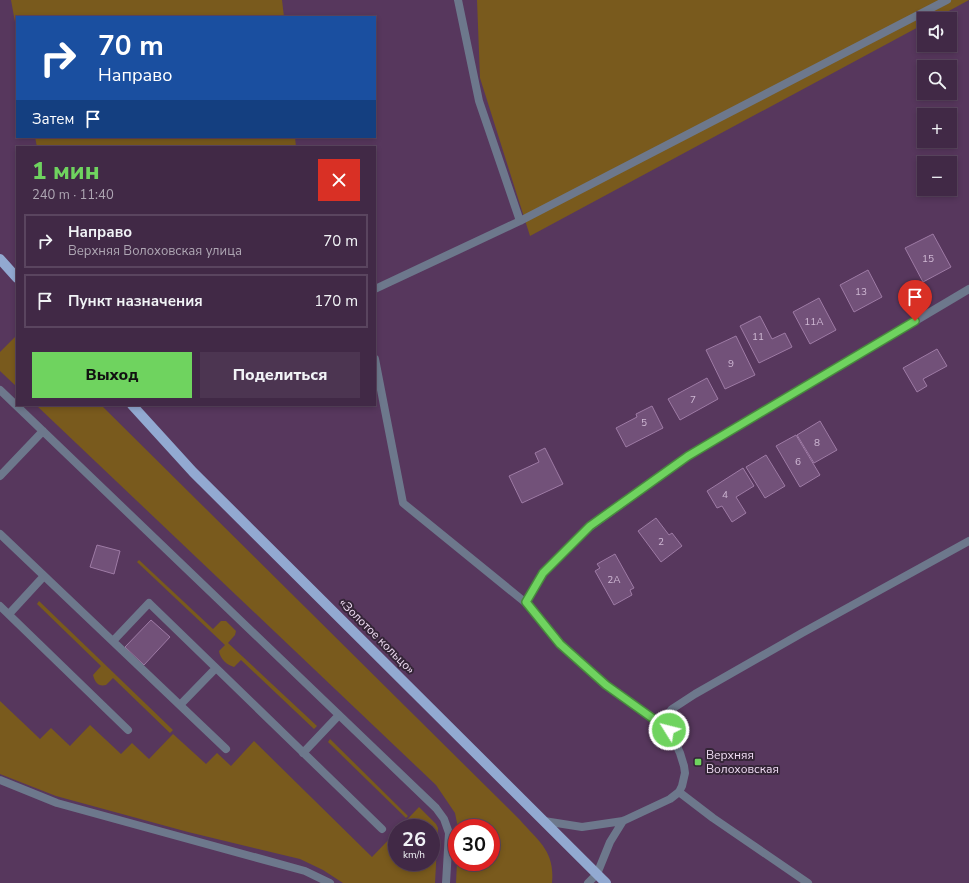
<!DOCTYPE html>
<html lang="ru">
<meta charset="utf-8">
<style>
body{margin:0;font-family:"Nunito Sans",sans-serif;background:#4c3551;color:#f1f3f6;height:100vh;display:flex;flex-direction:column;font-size:15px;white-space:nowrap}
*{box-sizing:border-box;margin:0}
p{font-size:13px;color:#aea6b3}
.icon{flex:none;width:22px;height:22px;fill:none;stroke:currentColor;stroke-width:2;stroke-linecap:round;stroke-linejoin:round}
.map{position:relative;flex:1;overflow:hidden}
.sheet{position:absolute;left:16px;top:146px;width:360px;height:260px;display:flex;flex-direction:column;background:#412946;border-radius:0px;box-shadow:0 2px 6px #0003,0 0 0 1px #5a455f}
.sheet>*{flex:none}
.hud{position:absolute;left:16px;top:16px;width:360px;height:122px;border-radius:0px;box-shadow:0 2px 6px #0003,0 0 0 1px #5a455f;background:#1a4fa0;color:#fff;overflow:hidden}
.fabs{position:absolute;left:917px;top:12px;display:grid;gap:8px}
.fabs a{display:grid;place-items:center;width:40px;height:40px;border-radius:0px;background:#412946;box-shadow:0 2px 6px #0003,0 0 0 1px #5a455f;font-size:20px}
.speed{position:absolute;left:388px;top:819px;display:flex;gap:8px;font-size:20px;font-weight:700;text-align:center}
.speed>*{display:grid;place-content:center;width:52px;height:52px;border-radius:50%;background:#412946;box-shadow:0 2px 6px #0003,0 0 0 1px #5a455f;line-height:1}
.speed small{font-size:10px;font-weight:400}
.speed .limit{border:6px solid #d22;background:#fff;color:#111}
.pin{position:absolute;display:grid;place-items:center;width:34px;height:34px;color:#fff;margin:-41px -17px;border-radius:50% 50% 50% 0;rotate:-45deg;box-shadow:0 0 4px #0007}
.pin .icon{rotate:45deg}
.me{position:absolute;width:44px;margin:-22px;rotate:306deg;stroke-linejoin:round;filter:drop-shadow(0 0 3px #0008)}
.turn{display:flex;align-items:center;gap:14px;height:84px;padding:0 16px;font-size:18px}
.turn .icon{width:52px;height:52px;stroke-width:2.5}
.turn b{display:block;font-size:28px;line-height:34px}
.then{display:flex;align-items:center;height:38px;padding:0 16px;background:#0003;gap:8px;font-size:15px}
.round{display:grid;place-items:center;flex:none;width:42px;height:42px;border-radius:0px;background:#4c3551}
.overview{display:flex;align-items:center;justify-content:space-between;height:68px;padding:0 16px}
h1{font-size:24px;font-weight:800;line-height:30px;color:#6fd35f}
.cta{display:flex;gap:8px;margin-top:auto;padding:8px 16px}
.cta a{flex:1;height:46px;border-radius:0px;background:#6fd35f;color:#111;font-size:16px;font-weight:800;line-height:46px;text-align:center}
.cta a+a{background:#4c3551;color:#f1f3f6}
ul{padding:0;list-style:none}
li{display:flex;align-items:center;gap:12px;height:54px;margin:0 8px 6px;padding:0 8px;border:2px solid #5a455f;border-radius:0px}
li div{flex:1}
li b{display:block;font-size:15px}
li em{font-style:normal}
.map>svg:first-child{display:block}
</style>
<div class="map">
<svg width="969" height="883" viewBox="0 0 969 883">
<rect width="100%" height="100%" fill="#57375d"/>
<!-- green -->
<path fill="#795a1d" d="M11,0H282L284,17H17V33Z
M477,0H969L934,19H924V24L530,236L480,78Z
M35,137H295L296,147H37Z
M17,335V387L0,371V352Z
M36,405H101L520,820C539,842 555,851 552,883H456L457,862H491V828H458L455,813L436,785Z
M139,560L213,629L221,621H226L236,631L235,635L228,643L317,726L314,729L241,660L234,667C227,665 220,659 219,651L225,645L137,562Z
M39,601L173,730L170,733L113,678L106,685C98,687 95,682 93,675L101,666L37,604Z
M0,701L40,739L51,728L70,746L90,725L121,754L132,743L149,759L173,734L206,764L217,753L231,766L254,741L372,857L397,831V862H431V828H399L419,807L436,824L438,828L435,883H343L323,870L300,859L188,832L56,796L0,774Z
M330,739L408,816L406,818L328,742Z"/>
<!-- building -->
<path fill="#725179" stroke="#9e7ba5" d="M933,234L951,267L923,282L905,248Z
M868,270L882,297L854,312L840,285Z
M819,298L836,330L810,344L793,312Z
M760,316L772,339L785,333L792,347L759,363L740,326Z
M736,336L755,375L725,389L706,350Z
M937,349L947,366L923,379L927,386L917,392L903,368Z
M707,378L718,399L680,420L668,399Z
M652,406L663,428L626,447L616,428L637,417L636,414Z
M820,421L837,450L814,463L797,435Z
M796,435L820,475L800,487L776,446Z
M545,448L563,484L522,503L509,476L539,462L535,453Z
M766,455L785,486L765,498L746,467Z
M743,468L754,486L736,497L746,513L732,522L722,506L717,508L707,491Z
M656,518L669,535L672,533L682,546L661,562L638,531Z
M97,545L120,551L114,574L90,567Z
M615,554L634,588L630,590L632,595L614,605L595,571L600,568L597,564Z
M151,620L170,637L144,665L125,647Z"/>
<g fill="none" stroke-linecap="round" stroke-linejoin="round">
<!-- service -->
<path stroke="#6d788c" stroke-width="8" d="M0,390L436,808L444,819L449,833L446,883
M0,476L43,431
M0,534L226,749
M0,606L128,730
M9,614L44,576
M113,641L149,603L382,829
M180,705L216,668
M303,753L339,715
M0,780L57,803L305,871L330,883"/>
<!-- minor -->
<path stroke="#6d788c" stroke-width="8" d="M458,0L479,101L520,221
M375,289L520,221L947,0
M375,359L403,503L526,603
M669,730L606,685L560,644L526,603L543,573L590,527L688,456L969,289
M679,792L713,818L808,883
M544,821L582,827L623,821L670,799L679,792L682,786L685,773L684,766L680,753L669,730L667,724L669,713L672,709L695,694L802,633L969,541
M588,883L597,874L610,842L623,821"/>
<!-- primary -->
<path stroke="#92a9d1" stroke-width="10" d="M0,259L17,278
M132,405L193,472L606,883"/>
</g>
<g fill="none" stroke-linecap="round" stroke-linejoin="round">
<!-- route casing -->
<g stroke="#48893e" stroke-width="10">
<path id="route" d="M669,730L606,685L560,644L526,602L543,573L590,526L688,456L915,321"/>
</g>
<!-- route -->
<use href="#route" stroke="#6fd35f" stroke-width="7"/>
</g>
<!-- markers -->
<rect fill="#6fd35f" stroke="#342537" stroke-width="1.5" x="694" y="758" width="8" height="8" rx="2"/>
<g text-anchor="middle" stroke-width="4" stroke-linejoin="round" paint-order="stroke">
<!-- number labels -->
<g font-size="10" fill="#cfb8d4">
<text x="928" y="262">15</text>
<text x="861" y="295">13</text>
<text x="814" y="325">11А</text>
<text x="758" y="340">11</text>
<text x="731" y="367">9</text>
<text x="693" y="403">7</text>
<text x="644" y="426">5</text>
<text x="817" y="446">8</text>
<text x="798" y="465">6</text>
<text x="725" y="498">4</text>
<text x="661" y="545">2</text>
<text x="614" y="583">2А</text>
</g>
<!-- street labels -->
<g font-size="12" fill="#eedbf2" stroke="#342537">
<text transform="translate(377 636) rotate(45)" y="4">«Золотое кольцо»</text>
</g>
<!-- poi labels -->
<g font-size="12" fill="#eedbf2" stroke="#342537" text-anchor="start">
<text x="706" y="759">Верхняя<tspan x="706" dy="14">Волоховская</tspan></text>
</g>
</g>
</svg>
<div class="fabs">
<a><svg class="icon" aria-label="sound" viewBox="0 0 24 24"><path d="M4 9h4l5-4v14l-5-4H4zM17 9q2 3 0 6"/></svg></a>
<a><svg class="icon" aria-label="search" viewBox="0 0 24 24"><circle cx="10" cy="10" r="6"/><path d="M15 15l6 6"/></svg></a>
<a>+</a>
<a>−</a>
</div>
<div class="speed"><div>26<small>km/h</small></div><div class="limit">30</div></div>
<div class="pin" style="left:915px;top:321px;background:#d93025"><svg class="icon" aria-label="arrive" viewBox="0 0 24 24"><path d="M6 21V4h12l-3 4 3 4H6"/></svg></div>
<svg class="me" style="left:669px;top:730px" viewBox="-20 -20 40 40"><circle r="17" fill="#6fd35f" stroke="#fff" stroke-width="3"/><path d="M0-11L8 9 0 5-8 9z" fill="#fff"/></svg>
<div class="hud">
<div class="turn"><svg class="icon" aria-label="right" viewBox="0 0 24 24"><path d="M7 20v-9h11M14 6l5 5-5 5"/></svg><div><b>70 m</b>Направо</div></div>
<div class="then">Затем<svg class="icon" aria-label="arrive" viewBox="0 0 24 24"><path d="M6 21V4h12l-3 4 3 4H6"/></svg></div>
</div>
<section class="sheet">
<div class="overview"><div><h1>1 мин</h1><p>240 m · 11:40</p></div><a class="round" style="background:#d93025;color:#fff"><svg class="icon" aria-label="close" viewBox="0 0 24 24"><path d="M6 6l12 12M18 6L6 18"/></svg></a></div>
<ul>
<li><svg class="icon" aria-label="right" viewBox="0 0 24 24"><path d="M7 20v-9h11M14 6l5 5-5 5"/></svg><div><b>Направо</b><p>Верхняя Волоховская улица</p></div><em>70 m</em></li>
<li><svg class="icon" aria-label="arrive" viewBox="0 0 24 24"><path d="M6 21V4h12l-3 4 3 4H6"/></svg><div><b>Пункт назначения</b></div><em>170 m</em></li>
</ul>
<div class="cta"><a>Выход</a><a>Поделиться</a></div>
</section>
</div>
